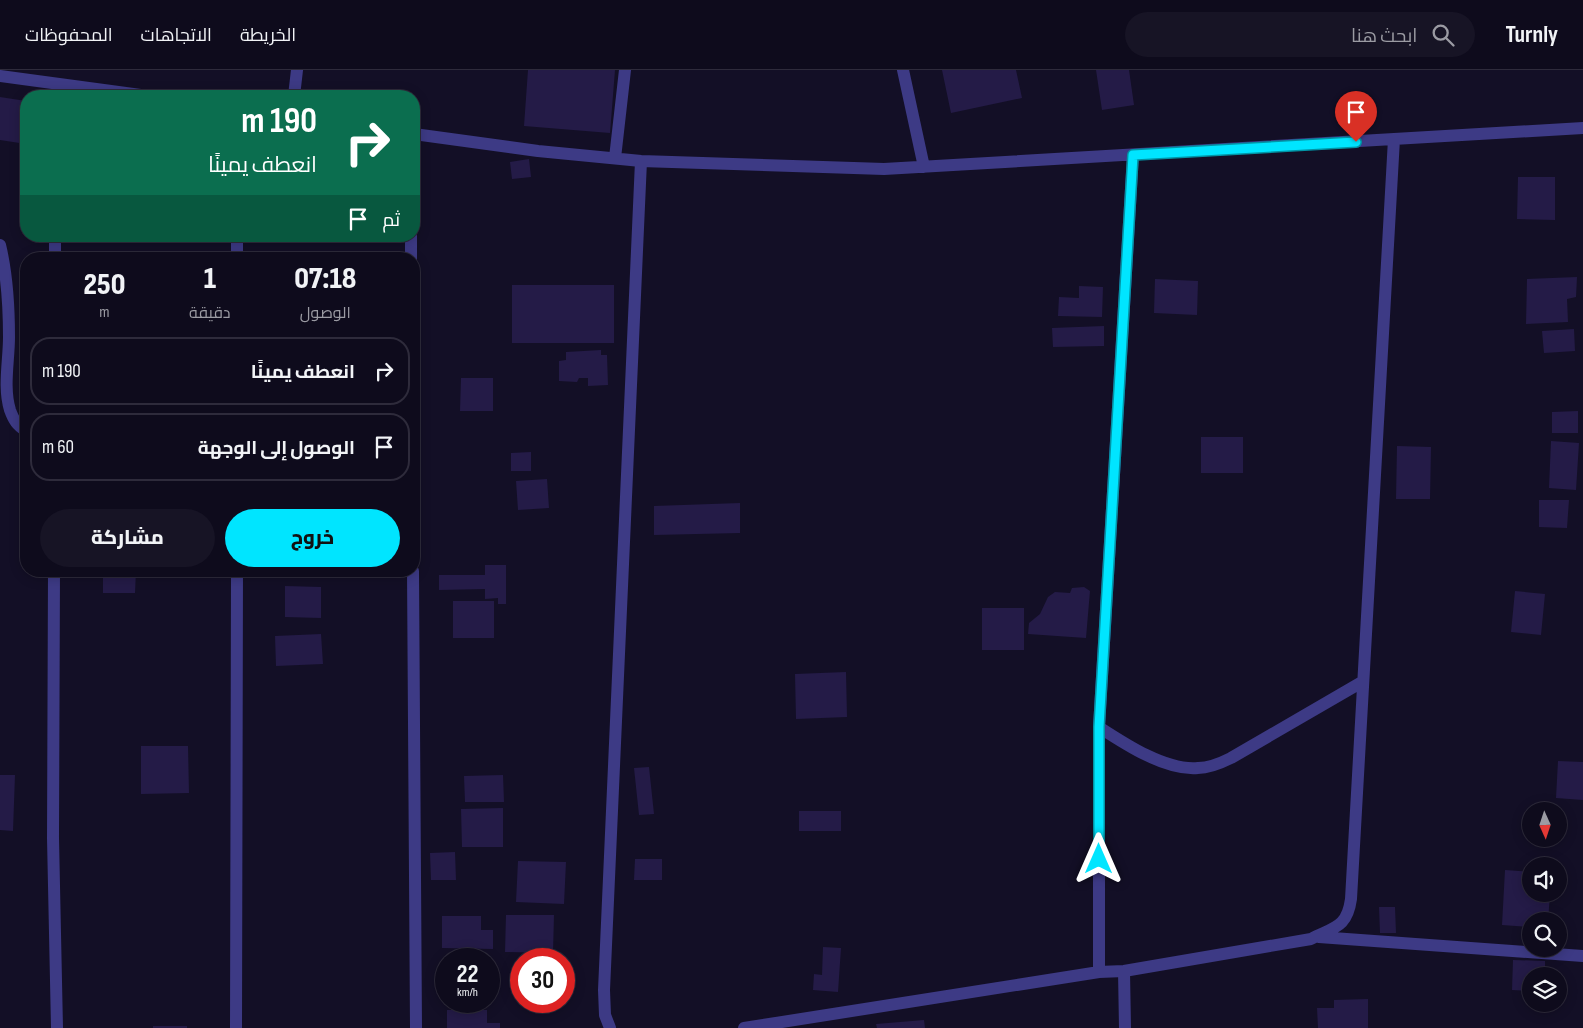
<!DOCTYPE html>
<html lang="ar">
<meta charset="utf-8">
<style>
body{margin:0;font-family:"Sofia Sans Condensed",Cairo,sans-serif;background:#171425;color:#f1f3f6;direction:rtl;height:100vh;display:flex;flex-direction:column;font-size:19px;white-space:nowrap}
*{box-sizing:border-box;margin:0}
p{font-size:16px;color:#9b9ba3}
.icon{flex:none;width:28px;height:28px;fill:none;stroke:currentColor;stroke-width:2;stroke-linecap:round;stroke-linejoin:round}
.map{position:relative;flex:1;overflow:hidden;direction:ltr}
.sheet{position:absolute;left:20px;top:182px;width:400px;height:325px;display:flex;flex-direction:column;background:#0e0b1c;border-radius:20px;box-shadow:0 2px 12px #0003,0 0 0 1px #2e2b3b;direction:rtl}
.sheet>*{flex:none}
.banner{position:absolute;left:20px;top:20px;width:400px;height:152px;border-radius:20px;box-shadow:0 2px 12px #0003,0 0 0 1px #2e2b3b;direction:rtl;background:#0b6e4f;color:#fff;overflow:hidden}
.needle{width:32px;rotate:177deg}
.buttons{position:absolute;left:1522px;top:732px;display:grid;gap:10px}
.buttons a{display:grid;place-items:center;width:45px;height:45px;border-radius:50%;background:#0e0b1c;box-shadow:0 2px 12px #0003,0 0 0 1px #2e2b3b;font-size:25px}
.speed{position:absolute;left:435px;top:878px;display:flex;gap:10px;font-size:25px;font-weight:700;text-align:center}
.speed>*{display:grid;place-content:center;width:65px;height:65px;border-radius:50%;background:#0e0b1c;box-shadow:0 2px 12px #0003,0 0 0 1px #2e2b3b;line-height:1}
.speed small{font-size:12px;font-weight:400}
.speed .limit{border:8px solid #d22;background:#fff;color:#111}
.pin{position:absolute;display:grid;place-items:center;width:42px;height:42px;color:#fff;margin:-51px -21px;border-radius:50% 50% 50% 0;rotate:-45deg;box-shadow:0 0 5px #0007}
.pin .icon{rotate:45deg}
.me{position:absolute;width:55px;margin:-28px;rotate:0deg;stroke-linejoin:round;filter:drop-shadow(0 0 4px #0008)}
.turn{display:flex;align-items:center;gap:18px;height:105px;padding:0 20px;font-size:22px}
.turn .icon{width:65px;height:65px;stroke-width:2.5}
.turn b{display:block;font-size:35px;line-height:42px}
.then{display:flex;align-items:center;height:48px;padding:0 20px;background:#0003;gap:10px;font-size:19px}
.eta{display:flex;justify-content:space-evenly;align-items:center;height:85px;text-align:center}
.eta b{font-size:30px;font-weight:800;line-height:35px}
.button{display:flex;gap:10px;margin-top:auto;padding:10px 20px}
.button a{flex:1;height:58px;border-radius:30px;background:#00e5ff;color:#111;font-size:20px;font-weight:800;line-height:58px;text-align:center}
.button a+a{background:#171425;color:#f1f3f6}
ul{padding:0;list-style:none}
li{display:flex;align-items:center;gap:15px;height:68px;margin:0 10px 8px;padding:0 10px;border:2px solid #2e2b3b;border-radius:20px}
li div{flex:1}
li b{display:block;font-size:19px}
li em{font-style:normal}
header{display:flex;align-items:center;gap:30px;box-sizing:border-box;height:70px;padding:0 25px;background:#0e0b1c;border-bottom:1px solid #2e2b3b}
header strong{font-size:24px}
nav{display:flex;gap:28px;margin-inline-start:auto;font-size:18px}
.search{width:350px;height:45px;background:#171425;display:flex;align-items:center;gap:12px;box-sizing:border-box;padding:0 18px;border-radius:28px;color:#9b9ba3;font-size:19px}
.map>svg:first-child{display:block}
</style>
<header>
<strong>Turnly</strong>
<div class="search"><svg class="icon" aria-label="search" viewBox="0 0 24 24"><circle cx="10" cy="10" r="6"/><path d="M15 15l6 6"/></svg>ابحث هنا</div>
<nav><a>الخريطة</a><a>الاتجاهات</a><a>المحفوظات</a></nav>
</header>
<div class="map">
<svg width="1583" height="958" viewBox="0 0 1583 958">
<rect width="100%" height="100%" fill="#130f26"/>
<!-- building -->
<path fill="#241b47" d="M528,0H615L610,63L524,56Z
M942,0H1016L1022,28L951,43Z
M1096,0H1129L1134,35L1102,40Z
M0,27L26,31V74L0,70Z
M22,88H26V166H24Z
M529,89L531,107L512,109L510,92Z
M1518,107H1555V150L1517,149Z
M1577,207L1576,227L1567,229L1568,252L1526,254L1527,209Z
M1155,209L1198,211L1197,245L1154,243Z
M512,215H614V273H512Z
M1079,216L1103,217L1102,247L1058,246L1059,227L1079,228Z
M1104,256V276L1053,277L1052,258Z
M1574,259L1575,281L1544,283L1542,261Z
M601,280V285H607L608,315L588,316V308H579L577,312L559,311V291L566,290V282Z
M461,308H493V341H460Z
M1578,341V363H1552V342Z
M1201,367H1243V403H1201Z
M1551,371L1579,373L1576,420L1549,418Z
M1397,376L1431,377L1430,429H1396Z
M531,382V401H511V383Z
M547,409L549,438L518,440L516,411Z
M1539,430H1569L1567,458L1539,457Z
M740,433V463L654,465V436Z
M485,495H506V534H498V528L485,529V519L439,520V505H485Z
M103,501H136L135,523H103Z
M285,516L321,517V548L285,547Z
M1084,517L1090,521L1086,568L1028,564L1029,553L1040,544L1048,527L1055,522L1070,523L1072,518Z
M1515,521L1545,524L1541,565L1511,562Z
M453,531H494V568H453Z
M982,538H1024V580H982Z
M321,564L323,594L276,596L275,566Z
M846,602L847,647L796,649L795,604Z
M141,676H188L189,723L141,724Z
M1558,691L1583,692V730L1556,728Z
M649,697L654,744L639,745L634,698Z
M0,705H15L13,761L0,760Z
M503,705L504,732H465L464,706Z
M503,738V777H462L461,739Z
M799,741H841V761H799Z
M455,782L456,810H431L430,783Z
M635,789H662V810H634Z
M518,791L566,792L564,834L516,832Z
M1505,800L1531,802V824H1550L1548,851H1531V857L1502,855Z
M1379,837H1395L1396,863H1380Z
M506,845H554L553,883L505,882Z
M442,846H481V860H493V879L442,878Z
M823,877L841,878L838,922L813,920L814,904L822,905Z
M1513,890L1545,891V906H1531V921L1512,920Z
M1368,929V958H1318L1317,938H1334V930Z
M447,940H487V953H500V958H447Z
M924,950L925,958H877L876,954Z
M153,956H187V958H153Z"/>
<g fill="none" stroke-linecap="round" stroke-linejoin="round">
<!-- minor -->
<path stroke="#3d3a85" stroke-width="12" d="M903,0L924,97
M0,6L148,26
M294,26L297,0
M414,64L538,81L641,91L884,99L1583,58
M615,88L625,0
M411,166V189
M0,175C7,204 9,237 9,267C9,291 3,317 10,340C14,351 17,355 26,361
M55,189V166
M237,189V166
M54,501L53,768L57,958
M413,501L416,958
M1099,657C1125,674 1166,701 1198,698C1210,698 1221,693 1231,688L1362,612
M1319,867L1583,886
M1124,901L1125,958
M1099,902V657L1133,85
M236,958L237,501
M610,958L605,945L604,920L641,91
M744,958L1099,902L1124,901L1311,869C1334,857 1347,858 1351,829L1394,69"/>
</g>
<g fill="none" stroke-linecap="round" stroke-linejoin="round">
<!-- route casing -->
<g stroke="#0095a6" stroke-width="12">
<path id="route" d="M1099,789V657L1133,85L1356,72"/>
</g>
<!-- route -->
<use href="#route" stroke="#00e5ff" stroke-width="9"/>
</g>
</svg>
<div class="buttons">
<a><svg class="needle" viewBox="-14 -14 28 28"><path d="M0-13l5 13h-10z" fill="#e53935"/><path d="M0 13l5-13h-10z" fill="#9b9ba3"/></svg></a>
<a><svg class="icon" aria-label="sound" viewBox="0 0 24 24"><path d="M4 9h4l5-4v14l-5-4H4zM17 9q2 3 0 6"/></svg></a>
<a><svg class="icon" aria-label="search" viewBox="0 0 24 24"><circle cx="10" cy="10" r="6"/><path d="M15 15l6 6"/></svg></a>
<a><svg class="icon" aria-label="layers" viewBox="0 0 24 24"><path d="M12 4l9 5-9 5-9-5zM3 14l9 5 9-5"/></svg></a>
</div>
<div class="speed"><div>22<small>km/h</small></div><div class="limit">30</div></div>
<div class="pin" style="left:1356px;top:72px;background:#d93025"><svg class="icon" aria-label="arrive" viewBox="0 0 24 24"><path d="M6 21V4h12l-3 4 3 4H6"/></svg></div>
<svg class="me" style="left:1099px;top:789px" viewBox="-20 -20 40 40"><path d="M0-17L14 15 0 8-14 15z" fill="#00e5ff" stroke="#fff" stroke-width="4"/></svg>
<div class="banner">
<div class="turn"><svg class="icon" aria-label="right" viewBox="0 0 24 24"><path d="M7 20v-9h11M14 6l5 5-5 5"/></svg><div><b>190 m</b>انعطف يمينًا</div></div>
<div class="then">ثم<svg class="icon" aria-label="arrive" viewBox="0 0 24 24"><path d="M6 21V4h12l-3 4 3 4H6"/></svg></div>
</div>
<section class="sheet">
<div class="eta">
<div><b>07:18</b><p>الوصول</p></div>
<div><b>1</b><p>دقيقة</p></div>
<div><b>250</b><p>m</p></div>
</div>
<ul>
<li><svg class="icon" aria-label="right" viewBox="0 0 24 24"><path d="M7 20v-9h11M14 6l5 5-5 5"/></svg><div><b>انعطف يمينًا</b></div><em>190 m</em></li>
<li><svg class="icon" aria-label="arrive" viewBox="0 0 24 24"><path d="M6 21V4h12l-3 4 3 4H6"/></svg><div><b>الوصول إلى الوجهة</b></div><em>60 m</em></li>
</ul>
<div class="button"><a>خروج</a><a>مشاركة</a></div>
</section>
</div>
